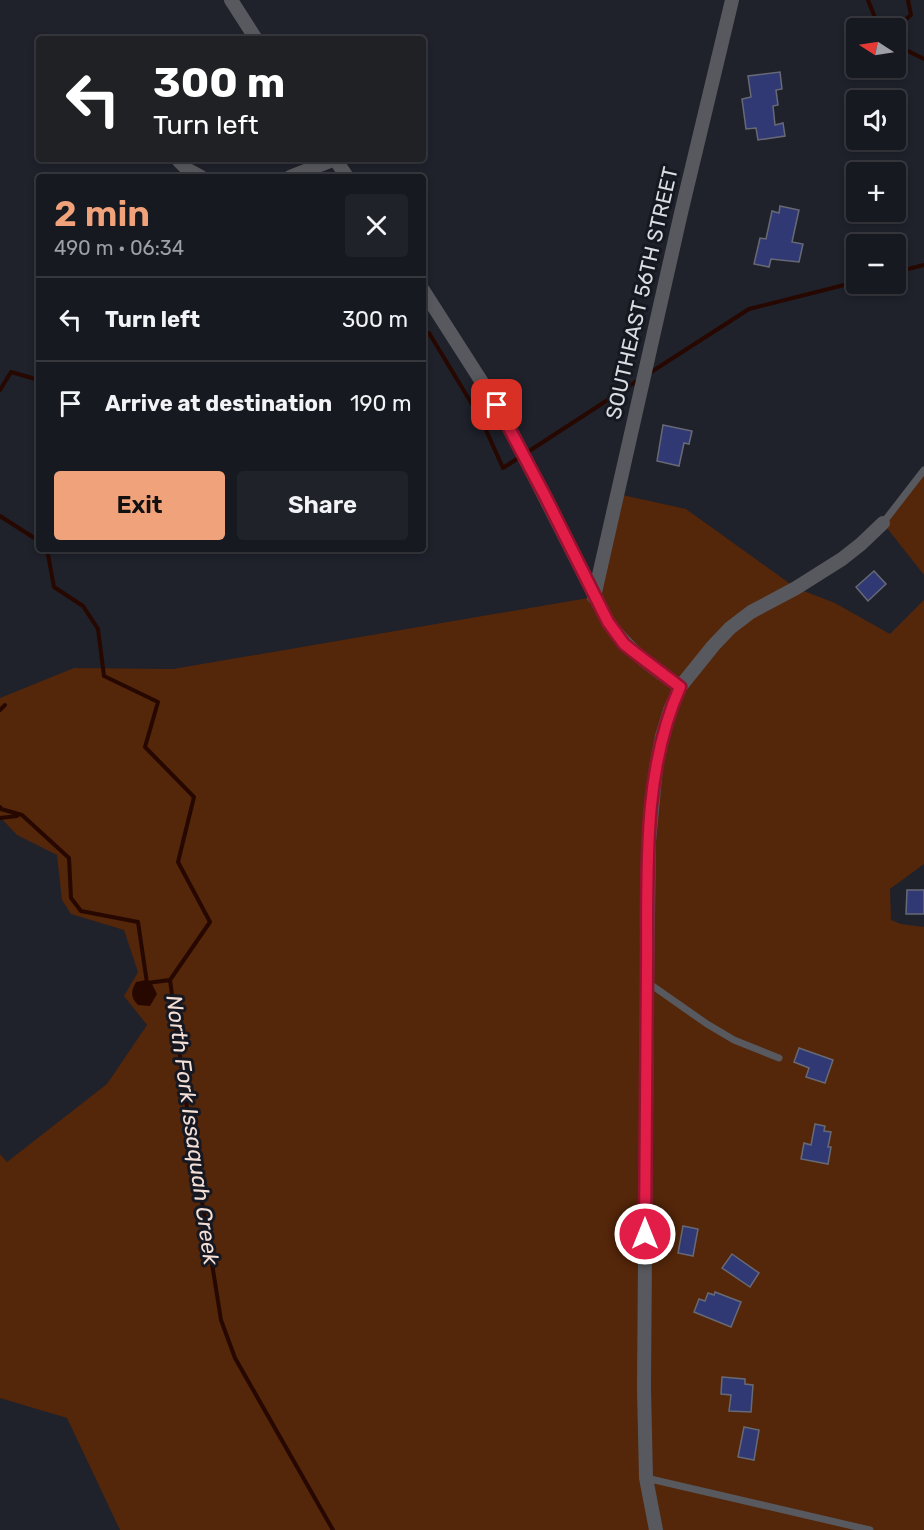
<!DOCTYPE html>
<meta charset="utf-8">
<style>
body{margin:0;font-family:Rubik,sans-serif;background:#202229;color:#f1f3f6;height:100vh;display:flex;flex-direction:column;font-size:22px;white-space:nowrap}
*{box-sizing:border-box;margin:0}
p{font-size:20px;color:#9ea0a5}
.icon{flex:none;width:33px;height:33px;fill:none;stroke:currentColor;stroke-width:2;stroke-linecap:round;stroke-linejoin:round}
.map{position:relative;flex:1;overflow:hidden}
.drawer{position:absolute;left:36px;top:174px;width:390px;height:378px;display:flex;flex-direction:column;background:#171920;border-radius:6px;box-shadow:0 3px 9px #0003,0 0 0 2px #36383e}
.drawer>*{flex:none}
.top-card{position:absolute;left:36px;top:36px;width:390px;height:126px;border-radius:6px;box-shadow:0 3px 9px #0003,0 0 0 2px #36383e;background:#202124;color:#fff;overflow:hidden}
.needle{width:39px;rotate:282deg}
.fabs{position:absolute;left:846px;top:18px;display:grid;gap:12px}
.fabs a{display:grid;place-items:center;width:60px;height:60px;border-radius:6px;background:#171920;box-shadow:0 3px 9px #0003,0 0 0 2px #36383e;font-size:30px}
.pin{position:absolute;display:grid;place-items:center;width:51px;height:51px;color:#fff;margin:-26px;border-radius:12px;box-shadow:0 3px 9px #0006}
.me{position:absolute;width:66px;margin:-33px;rotate:0deg;stroke-linejoin:round;filter:drop-shadow(0 0 4px #0008)}
.turn{display:flex;align-items:center;gap:21px;height:126px;padding:0 18px;font-size:27px}
.turn .icon{width:78px;height:78px;stroke-width:2.5}
.turn b{display:block;font-size:42px;line-height:51px}
.round{display:grid;place-items:center;flex:none;width:63px;height:63px;border-radius:6px;background:#202229}
.head{display:flex;align-items:center;justify-content:space-between;height:102px;padding:0 18px}
h1{font-size:36px;font-weight:600;line-height:45px;color:#f0a27a}
.button{display:flex;gap:12px;margin-top:auto;padding:12px 18px}
.button a{flex:1;height:69px;border-radius:6px;background:#f0a27a;color:#111;font-size:24px;font-weight:600;line-height:69px;text-align:center}
.button a+a{background:#202229;color:#f1f3f6}
ul{padding:0;list-style:none}
li{display:flex;align-items:center;gap:18px;height:84px;padding:0 18px;border-top:2px solid #36383e}
li div{flex:1}
li b{display:block;font-size:22px}
li em{font-style:normal}
.map>svg:first-child{display:block}
</style>
<div class="map">
<svg width="924" height="1530" viewBox="0 0 924 1530">
<rect width="100%" height="100%" fill="#1f212b"/>
<!-- green -->
<path fill="#54260a" d="M924,470V575L883,523Z
M618,494L686,509L796,588L835,603L890,634L924,600V864L890,889L891,920L901,924L924,927V1530H120L67,1418L0,1398V1154L7,1162L107,1084L147,1025L124,996L138,972L124,930L71,914L62,900L57,855L17,835L0,817V698L74,668L173,669L594,597Z"/>
<!-- water -->
<path fill="#270800" d="M146,980L151,982L157,994L150,1006L138,1005C130,997 131,991 136,982Z"/>
<g fill="none" stroke-linecap="round" stroke-linejoin="round">
<!-- stream -->
<path stroke="#270800" stroke-width="4" d="M868,0L879,28
M895,28L911,15L908,0
M896,45L924,59
M896,272L924,265
M423,340L429,333L481,419L503,468L640,379
M648,374L749,309L856,282
M0,390L11,372L39,380
M0,516L39,541
M47,549L54,587L83,606L98,629L104,676L158,702L145,747L194,797L178,862L210,922L170,980L186,1101L221,1320L235,1358L333,1530
M0,710L5,705
M0,807L1,809L22,815L69,858L71,898L81,911L138,922L147,983L170,980
M0,818L17,816"/>
</g>
<!-- building -->
<path fill="#303973" stroke="#676a75" stroke-width="1.5" d="M780,72L782,89L776,90L778,105L773,106L775,125L783,123L785,136L758,140L756,128L746,129L742,99L751,97L748,76Z
M780,206L799,210L792,242L803,244L799,262L771,259L769,267L754,264L760,238L766,239L772,211L779,213Z
M663,425L692,431L689,444L684,443L679,466L657,461Z
M874,571L886,584L868,601L856,587Z
M907,890H924V914H906Z
M799,1048L833,1060L825,1083L806,1077L809,1068L794,1062Z
M815,1124L825,1126L824,1131L831,1132L828,1147H831L828,1164L801,1159L804,1143L811,1145Z
M683,1226L698,1229L693,1256L678,1253Z
M732,1254L759,1273L750,1287L722,1268Z
M715,1292L741,1302L731,1327L694,1312L699,1299L705,1301L708,1293L714,1295Z
M722,1377L745,1379V1384L753,1385L751,1412L729,1411L731,1395L721,1394Z
M744,1427L759,1430L754,1460L738,1457Z"/>
<g fill="none" stroke-linecap="round" stroke-linejoin="round">
<!-- service -->
<path stroke="#57595e" stroke-width="7" d="M883,523L924,470
M647,982L707,1024L734,1040L779,1058
M646,1478L870,1530"/>
<!-- minor -->
<path stroke="#57595e" stroke-width="14" d="M231,0L256,39
M335,159L347,177
M179,161L188,170L201,177
M290,177L335,159
M423,290L503,415L608,622C630,652 651,666 680,687
M594,597L681,213L732,0
M656,1530L646,1478L644,1388L647,991L649,842L656,767L662,736L670,710L680,687L713,646L730,628L751,612L796,588L842,559L861,544L883,523"/>
</g>
<g fill="none" stroke-linecap="round" stroke-linejoin="round">
<!-- route casing -->
<g stroke="#92132f" stroke-width="15">
<path id="route" d="M497,405L545,496L608,622L624,644L634,652L680,687C641,775 648,876 647,970C646,1058 646,1146 645,1234"/>
</g>
<!-- route -->
<use href="#route" stroke="#e11d48" stroke-width="10"/>
</g>
<g text-anchor="middle" stroke-width="6" stroke-linejoin="round" paint-order="stroke">
<!-- street labels -->
<g font-size="21" fill="#dadce2" stroke="#161821">
<text transform="translate(642 293) rotate(-77)" y="7">SOUTHEAST 56TH STREET</text>
</g>
<!-- water labels -->
<g font-size="22" font-style="italic" fill="#f3dfd5" stroke="#161821">
<text transform="translate(193 1130) rotate(82)" y="8">North Fork Issaquah Creek</text>
</g>
</g>
</svg>
<div class="fabs">
<a><svg class="needle" viewBox="-14 -14 28 28"><path d="M0-13l5 13h-10z" fill="#e53935"/><path d="M0 13l5-13h-10z" fill="#9ea0a5"/></svg></a>
<a><svg class="icon" aria-label="sound" viewBox="0 0 24 24"><path d="M4 9h4l5-4v14l-5-4H4zM17 9q2 3 0 6"/></svg></a>
<a>+</a>
<a>−</a>
</div>
<div class="pin" style="left:497px;top:405px;background:#d93025"><svg class="icon" aria-label="arrive" viewBox="0 0 24 24"><path d="M6 21V4h12l-3 4 3 4H6"/></svg></div>
<svg class="me" style="left:645px;top:1234px" viewBox="-20 -20 40 40"><circle r="17" fill="#e11d48" stroke="#fff" stroke-width="3"/><path d="M0-11L8 9 0 5-8 9z" fill="#fff"/></svg>
<div class="top-card">
<div class="turn"><svg class="icon" aria-label="left" viewBox="0 0 24 24"><path d="M17 20v-9H6M10 6l-5 5 5 5"/></svg><div><b>300 m</b>Turn left</div></div>
</div>
<section class="drawer">
<div class="head"><div><h1>2 min</h1><p>490 m · 06:34</p></div><a class="round"><svg class="icon" aria-label="close" viewBox="0 0 24 24"><path d="M6 6l12 12M18 6L6 18"/></svg></a></div>
<ul>
<li><svg class="icon" aria-label="left" viewBox="0 0 24 24"><path d="M17 20v-9H6M10 6l-5 5 5 5"/></svg><div><b>Turn left</b></div><em>300 m</em></li>
<li><svg class="icon" aria-label="arrive" viewBox="0 0 24 24"><path d="M6 21V4h12l-3 4 3 4H6"/></svg><div><b>Arrive at destination</b></div><em>190 m</em></li>
</ul>
<div class="button"><a>Exit</a><a>Share</a></div>
</section>
</div>
